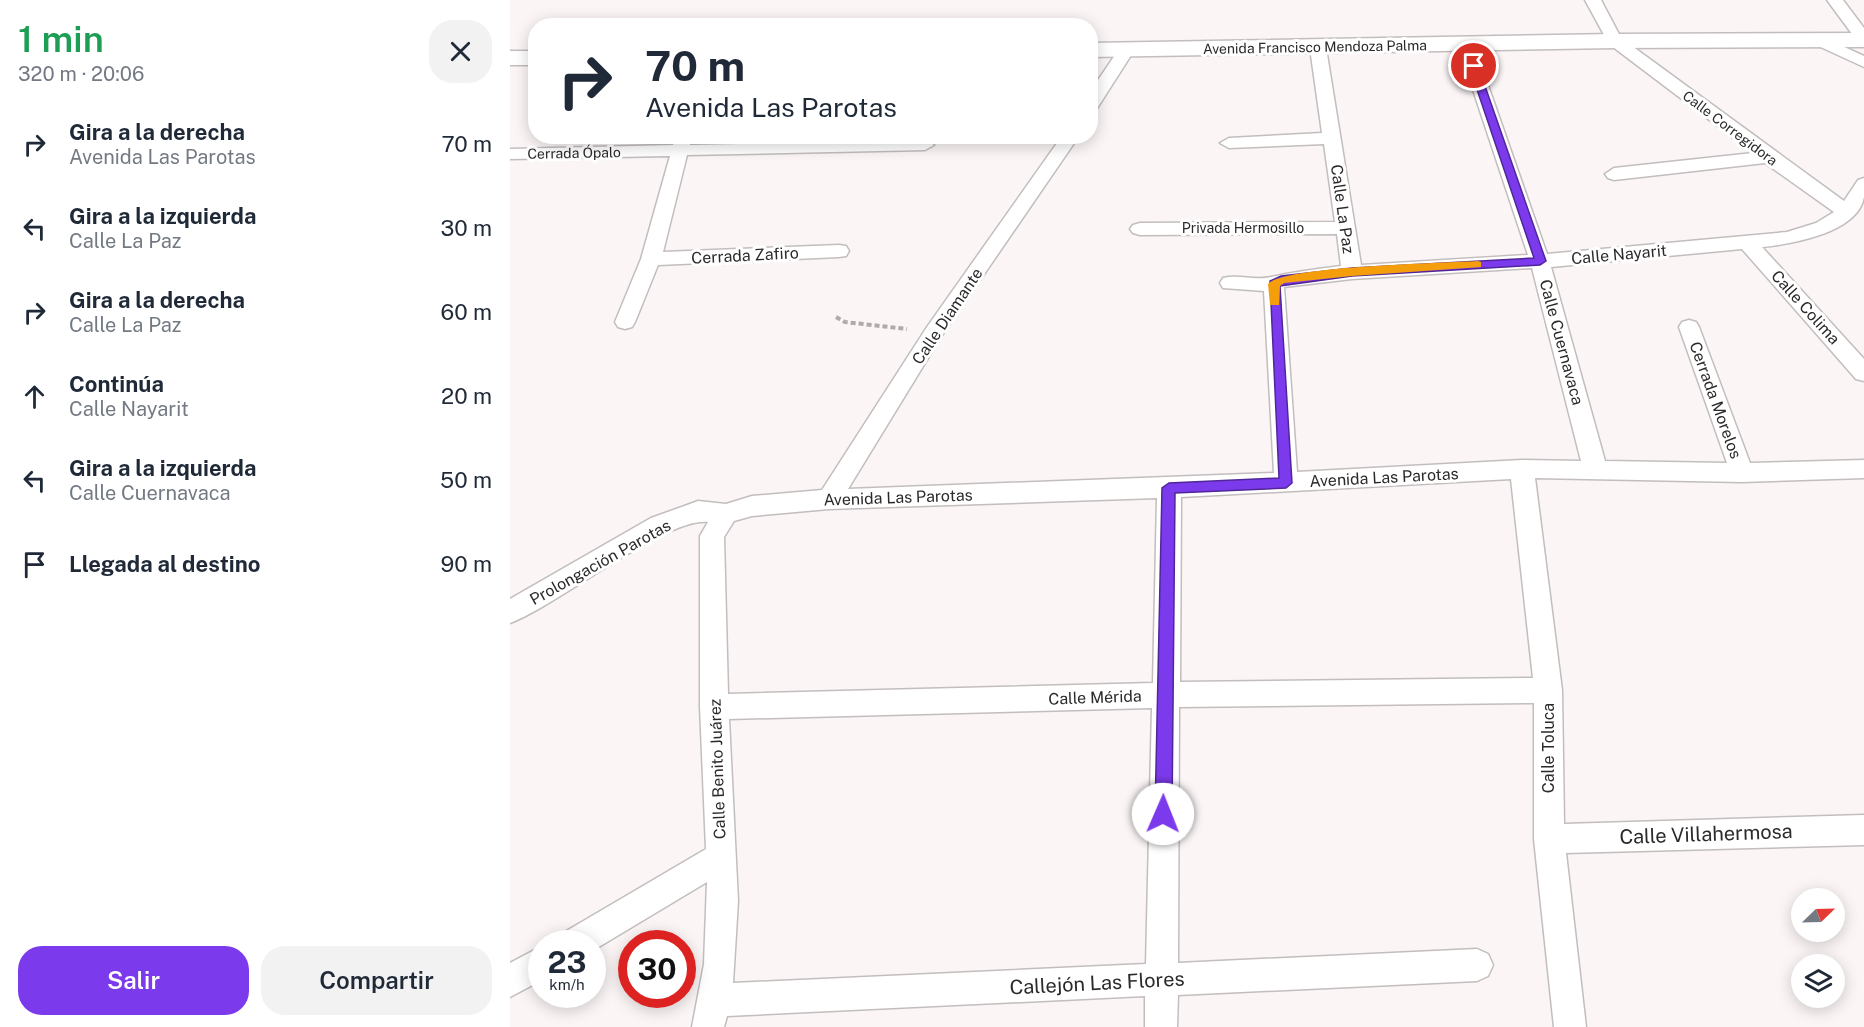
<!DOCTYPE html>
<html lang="es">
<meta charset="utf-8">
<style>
body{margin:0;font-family:"Public Sans",sans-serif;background:#f2f2f3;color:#1f2937;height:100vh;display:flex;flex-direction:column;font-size:22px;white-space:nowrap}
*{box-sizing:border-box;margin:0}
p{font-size:20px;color:#747a83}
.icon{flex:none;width:33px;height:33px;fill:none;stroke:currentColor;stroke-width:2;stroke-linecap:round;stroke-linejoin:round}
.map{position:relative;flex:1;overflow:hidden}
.sheet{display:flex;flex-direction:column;background:#fff;width:510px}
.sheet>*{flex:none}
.top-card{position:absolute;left:18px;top:18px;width:570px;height:126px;border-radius:24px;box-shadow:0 3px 15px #0003;background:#fff;color:#1f2937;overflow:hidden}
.needle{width:39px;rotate:67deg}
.fabs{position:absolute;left:1281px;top:888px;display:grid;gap:12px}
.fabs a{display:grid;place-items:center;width:54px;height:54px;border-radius:50%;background:#fff;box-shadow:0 3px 15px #0003;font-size:30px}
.speed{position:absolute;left:18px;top:930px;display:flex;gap:12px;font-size:30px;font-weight:700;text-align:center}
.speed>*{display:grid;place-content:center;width:78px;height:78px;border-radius:50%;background:#fff;box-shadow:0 3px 15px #0003;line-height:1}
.speed small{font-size:15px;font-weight:400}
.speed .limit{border:9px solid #d22;background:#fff;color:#111}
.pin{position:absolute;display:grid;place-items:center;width:51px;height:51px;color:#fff;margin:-26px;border:3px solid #fff;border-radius:50%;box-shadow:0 2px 6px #0007}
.me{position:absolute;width:66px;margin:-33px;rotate:1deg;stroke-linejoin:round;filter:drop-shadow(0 0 4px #0008)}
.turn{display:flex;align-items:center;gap:21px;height:126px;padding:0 18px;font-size:27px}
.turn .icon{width:78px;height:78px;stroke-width:2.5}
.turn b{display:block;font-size:42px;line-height:51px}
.round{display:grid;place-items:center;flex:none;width:63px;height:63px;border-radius:24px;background:#f2f2f3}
.head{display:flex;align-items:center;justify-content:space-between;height:102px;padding:0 18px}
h1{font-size:36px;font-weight:600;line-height:45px;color:#1e9e55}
.action{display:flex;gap:12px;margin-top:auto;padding:12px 18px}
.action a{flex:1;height:69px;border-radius:24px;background:#7c3aed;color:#fff;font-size:24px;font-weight:600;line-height:69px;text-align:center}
.action a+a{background:#f2f2f3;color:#1f2937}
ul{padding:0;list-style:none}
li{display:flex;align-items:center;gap:18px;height:84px;padding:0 18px}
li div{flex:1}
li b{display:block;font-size:22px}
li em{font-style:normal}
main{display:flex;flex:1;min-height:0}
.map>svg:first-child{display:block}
</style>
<main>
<section class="sheet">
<div class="head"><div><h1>1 min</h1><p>320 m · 20:06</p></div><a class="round"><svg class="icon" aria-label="close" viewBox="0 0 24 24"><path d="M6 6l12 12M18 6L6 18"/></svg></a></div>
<ul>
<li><svg class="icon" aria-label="right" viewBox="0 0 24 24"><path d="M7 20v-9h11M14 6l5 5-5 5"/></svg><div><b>Gira a la derecha</b><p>Avenida Las Parotas</p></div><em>70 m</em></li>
<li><svg class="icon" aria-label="left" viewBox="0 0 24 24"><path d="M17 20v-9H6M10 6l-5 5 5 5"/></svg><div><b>Gira a la izquierda</b><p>Calle La Paz</p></div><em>30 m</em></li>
<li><svg class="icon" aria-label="right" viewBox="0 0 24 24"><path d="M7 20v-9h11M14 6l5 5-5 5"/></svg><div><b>Gira a la derecha</b><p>Calle La Paz</p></div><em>60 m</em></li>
<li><svg class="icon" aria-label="ahead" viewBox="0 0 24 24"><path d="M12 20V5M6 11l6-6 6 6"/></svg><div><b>Continúa</b><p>Calle Nayarit</p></div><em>20 m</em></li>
<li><svg class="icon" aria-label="left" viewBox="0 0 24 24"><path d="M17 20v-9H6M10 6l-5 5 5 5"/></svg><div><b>Gira a la izquierda</b><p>Calle Cuernavaca</p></div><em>50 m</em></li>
<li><svg class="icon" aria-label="arrive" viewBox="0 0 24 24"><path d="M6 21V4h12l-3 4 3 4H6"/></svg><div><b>Llegada al destino</b></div><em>90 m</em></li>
</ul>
<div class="action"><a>Salir</a><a>Compartir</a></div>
</section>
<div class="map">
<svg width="1354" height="1027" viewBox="0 0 1354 1027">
<rect width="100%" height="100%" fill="#fbf5f6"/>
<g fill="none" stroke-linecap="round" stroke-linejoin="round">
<!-- street casing -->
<g stroke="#c3bdbe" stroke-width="3">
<path id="street" d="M1075,0H1091L1111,38L1334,201L1348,180L1354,178C1354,184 1354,191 1354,197C1348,233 1281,244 1252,247L1354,359V381L1346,379L1232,249L1041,267L1095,461L1217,463L1169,327L1172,322L1179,320L1186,322L1189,327L1240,463L1354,460V478L1232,482L1025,478L1052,690L1054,824L1354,815V845L1056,853L1076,1027H1044L1024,839V703L669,707L668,963L967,949L978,954L983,965L978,976L967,981L668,995L667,1027H635V996L217,1016L214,1027H182L194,964L197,882L82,951V944H48L53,933L196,849L190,707V536L198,522C156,517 47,606 0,623V599L141,518L180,504L188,501L216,504L242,496L312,490L417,327L552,136H569L431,337L338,489L764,473L754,291L713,288L710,283L713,278C729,274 745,281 761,277C784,272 807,269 831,266L827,234L630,235L623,233L620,229L623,225L630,223L825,222L814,144L719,148L710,143L719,138L812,133L800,48L802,45H814L816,48L851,265L1018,255L948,45L956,40L964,45L1037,254L1277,232L1306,223L1324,212L1255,163L1104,180L1098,178L1095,174L1104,168L1243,153L1099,44ZM1022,268L1071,461L1012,460L787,472L774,287L842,279ZM1001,479L1023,678L670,682L671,497ZM647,498L643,683L218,694L214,537L224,521L242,516L319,509ZM642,708L636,964L223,983L228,901L219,719Z
M1317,0H1333L1354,28V44L1348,42Z
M1308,35L1354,56V67L1302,43L1300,40L1302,37Z
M617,44L625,49L586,110L580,111V92L611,46Z
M166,136H180V145L415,140L424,145L415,150L177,155L153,252L329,245L336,246L339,251L336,256L329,257L148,265L125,322L122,327L115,329L108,327L105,322L131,259L160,156L0,159V149L163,145Z
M32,946V980L0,997V963Z"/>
</g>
<!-- secondary casing -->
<g stroke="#c3bdbe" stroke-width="3">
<path id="secondary" d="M1354,33V47L1105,48L580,57V43L1105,34Z
M0,51H26V65H0Z"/>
</g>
<!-- path -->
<path stroke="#afabab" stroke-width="4" stroke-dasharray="5 3" stroke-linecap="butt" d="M326,317L335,322L397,329"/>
<!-- street -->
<use href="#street" fill="#fff" fill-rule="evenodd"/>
<!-- secondary -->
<use href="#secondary" fill="#fff" fill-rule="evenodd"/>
</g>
<!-- route -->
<path fill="#7c3aed" stroke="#51269a" stroke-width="1.5" d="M964,64L968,66L1036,261L1030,265L842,276L770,286L782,483L776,488L665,493L662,814L659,820L653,822L647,820L645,814L652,488L659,483L769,478L760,281L771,276L842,268L1024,258L959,66Z"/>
<!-- slow -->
<path fill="#f59e0b" d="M968,261L971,262V267L842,276L774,283L770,286L769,305H760L758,284C773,266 935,263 968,261Z"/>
<g text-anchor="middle" stroke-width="6" stroke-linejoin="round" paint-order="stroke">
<!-- far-street labels -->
<g font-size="14" fill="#2b2929" stroke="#fff">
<text transform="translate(805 47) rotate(-1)" y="5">Avenida Francisco Mendoza Palma</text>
<text transform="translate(1220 128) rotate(37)" y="5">Calle Corregidora</text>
<text transform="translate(64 153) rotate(-1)" y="5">Cerrada Ópalo</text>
<text x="733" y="233">Privada Hermosillo</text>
</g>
<!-- street labels -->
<g font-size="16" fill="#2b2929" stroke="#fff">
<text transform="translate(833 209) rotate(82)" y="6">Calle La Paz</text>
<text transform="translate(1109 254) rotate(-5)" y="6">Calle Nayarit</text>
<text transform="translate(235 255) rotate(-3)" y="6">Cerrada Zafiro</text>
<text transform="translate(1296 307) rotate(48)" y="6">Calle Colima</text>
<text transform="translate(437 316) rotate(-56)" y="6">Calle Diamante</text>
<text transform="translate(1052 342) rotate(75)" y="6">Calle Cuernavaca</text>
<text transform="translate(1206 400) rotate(70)" y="6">Cerrada Morelos</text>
<text transform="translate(874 477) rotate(-3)" y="6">Avenida Las Parotas</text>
<text transform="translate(388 497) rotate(-2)" y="6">Avenida Las Parotas</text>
<text transform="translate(90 562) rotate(-29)" y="6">Prolongación Parotas</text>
<text transform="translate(585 697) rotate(-2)" y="6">Calle Mérida</text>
<text transform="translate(1038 748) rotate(-90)" y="6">Calle Toluca</text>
<text transform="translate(207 769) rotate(-92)" y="6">Calle Benito Juárez</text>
</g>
<!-- near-street labels -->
<g font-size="20" fill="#2b2929" stroke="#fff">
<text transform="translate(1196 834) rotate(-2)" y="7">Calle Villahermosa</text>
<text transform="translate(587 983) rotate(-3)" y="7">Callejón Las Flores</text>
</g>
</g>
</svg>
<div class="fabs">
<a><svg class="needle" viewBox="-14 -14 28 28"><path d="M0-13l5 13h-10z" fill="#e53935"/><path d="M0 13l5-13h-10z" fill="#747a83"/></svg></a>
<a><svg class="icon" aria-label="layers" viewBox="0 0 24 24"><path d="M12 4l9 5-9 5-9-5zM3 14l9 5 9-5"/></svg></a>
</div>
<div class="speed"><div>23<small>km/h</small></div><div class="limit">30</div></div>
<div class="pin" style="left:964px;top:66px;background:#d93025"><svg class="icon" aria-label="arrive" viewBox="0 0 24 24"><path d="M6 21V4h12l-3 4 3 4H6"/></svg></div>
<svg class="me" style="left:653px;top:814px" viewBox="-20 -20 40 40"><circle r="19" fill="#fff"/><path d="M0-13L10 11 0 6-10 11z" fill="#7c3aed"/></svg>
<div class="top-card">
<div class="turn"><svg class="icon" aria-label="right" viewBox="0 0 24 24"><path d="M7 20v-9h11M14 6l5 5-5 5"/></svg><div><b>70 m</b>Avenida Las Parotas</div></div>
</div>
</div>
</main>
